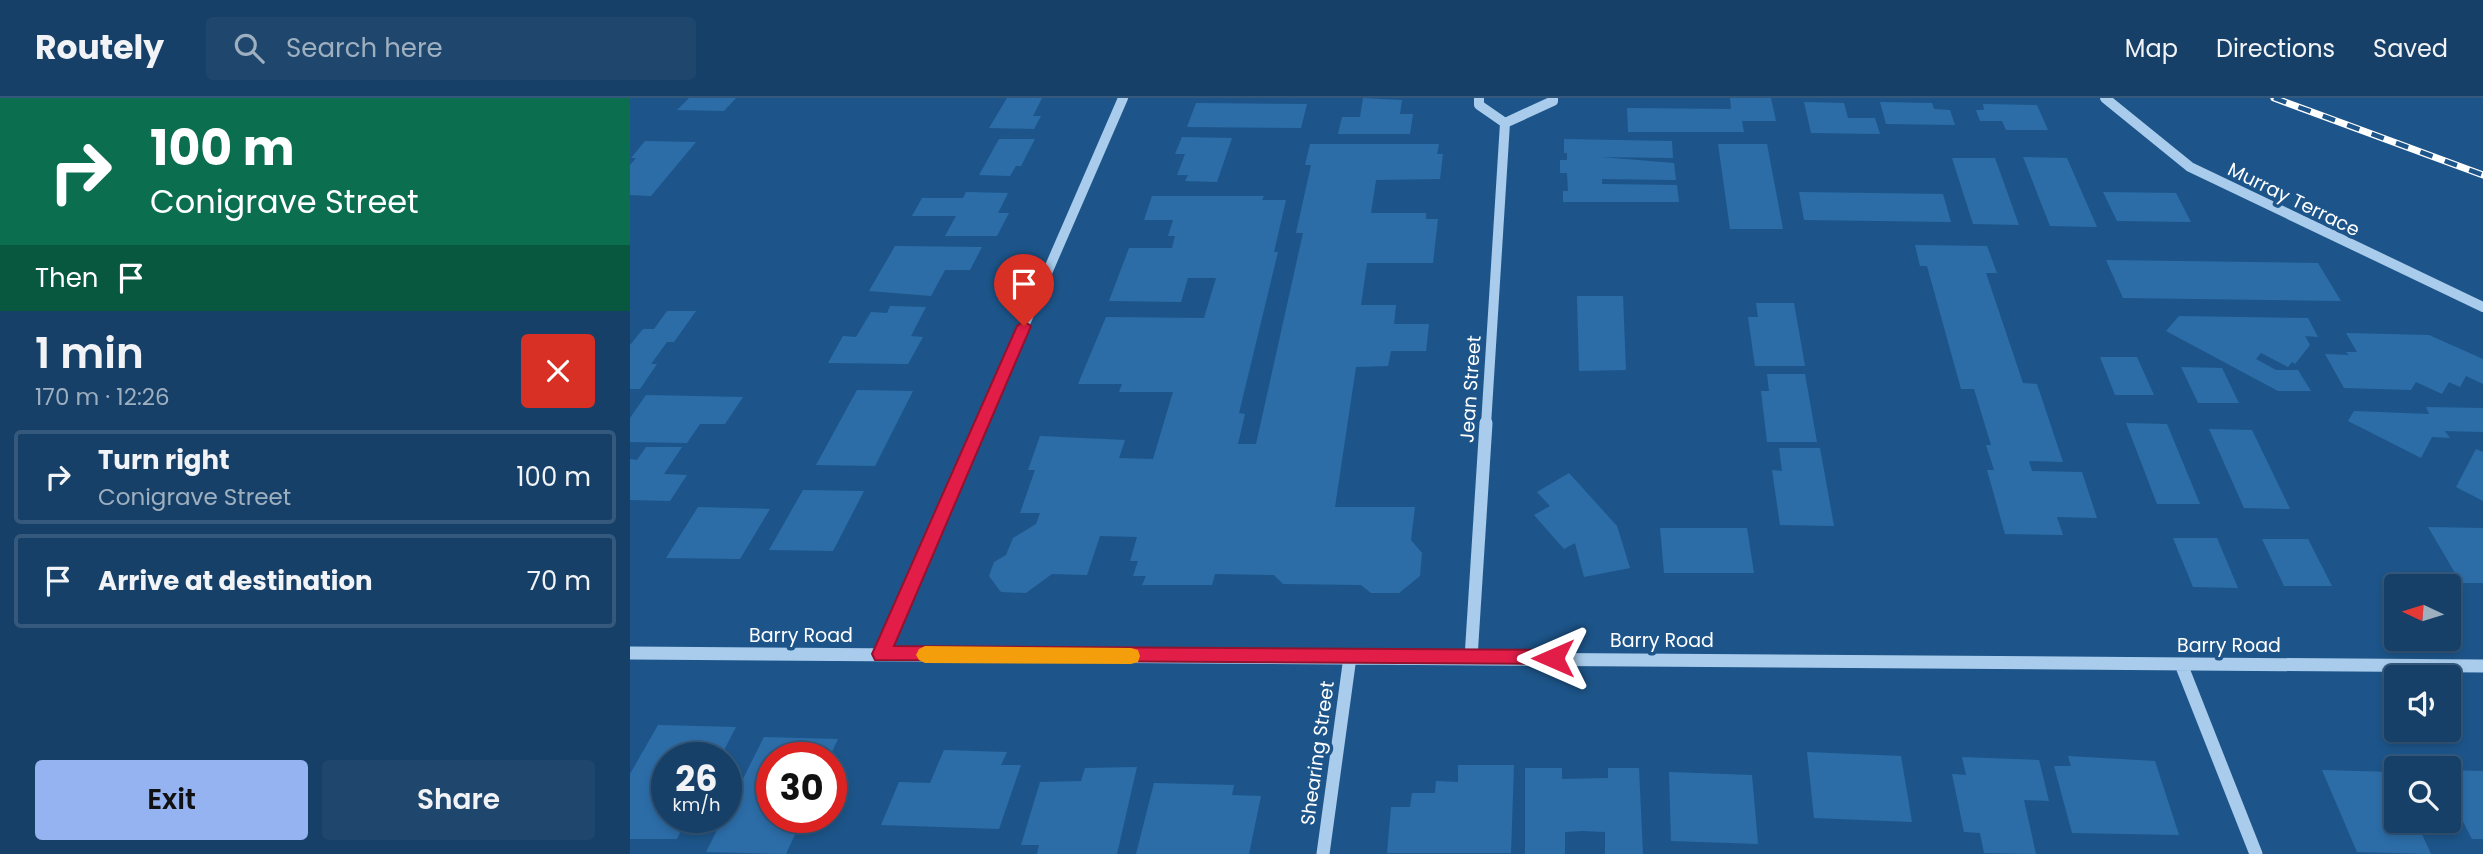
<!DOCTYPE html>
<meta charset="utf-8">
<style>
body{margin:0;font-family:Poppins,sans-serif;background:#1f476e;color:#f1f3f6;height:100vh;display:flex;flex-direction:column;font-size:26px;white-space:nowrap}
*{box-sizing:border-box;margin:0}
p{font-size:23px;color:#9eafc0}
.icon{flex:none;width:38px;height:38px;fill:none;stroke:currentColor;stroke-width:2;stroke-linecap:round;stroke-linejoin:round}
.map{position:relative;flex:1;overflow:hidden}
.panel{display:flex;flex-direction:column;background:#164068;width:630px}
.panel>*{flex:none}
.banner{background:#0b6e4f;color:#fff;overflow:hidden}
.needle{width:46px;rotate:274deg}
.controls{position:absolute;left:1754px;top:476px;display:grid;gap:14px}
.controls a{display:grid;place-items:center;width:77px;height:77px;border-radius:7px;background:#164068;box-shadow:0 4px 10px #0003,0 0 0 2px #35597c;font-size:35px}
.speed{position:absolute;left:21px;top:644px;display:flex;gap:14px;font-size:35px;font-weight:700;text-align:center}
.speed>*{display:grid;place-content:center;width:91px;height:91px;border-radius:50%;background:#164068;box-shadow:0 4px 10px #0003,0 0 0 2px #35597c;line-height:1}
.speed small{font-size:18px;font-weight:400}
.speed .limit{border:10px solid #d22;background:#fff;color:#111}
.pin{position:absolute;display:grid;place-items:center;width:60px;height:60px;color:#fff;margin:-72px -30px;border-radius:50% 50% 50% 0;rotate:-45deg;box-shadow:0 0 7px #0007}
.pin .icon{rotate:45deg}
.me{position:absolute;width:77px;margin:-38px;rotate:270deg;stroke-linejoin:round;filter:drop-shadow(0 0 5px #0008)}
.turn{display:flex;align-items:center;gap:24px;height:147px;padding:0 35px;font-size:32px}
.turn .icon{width:91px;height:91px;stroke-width:2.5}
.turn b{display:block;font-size:49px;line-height:60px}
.then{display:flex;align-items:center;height:66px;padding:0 35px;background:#0003;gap:14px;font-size:26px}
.round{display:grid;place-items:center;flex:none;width:74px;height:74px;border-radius:7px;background:#1f476e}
.head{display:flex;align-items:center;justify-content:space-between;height:119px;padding:0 35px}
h1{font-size:42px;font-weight:600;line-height:52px}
.action{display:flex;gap:14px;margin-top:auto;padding:14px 35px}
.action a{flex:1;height:80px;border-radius:7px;background:#95b2f1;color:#111;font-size:28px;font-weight:600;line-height:80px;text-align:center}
.action a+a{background:#1f476e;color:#f1f3f6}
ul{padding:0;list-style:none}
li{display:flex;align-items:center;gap:21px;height:94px;margin:0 14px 10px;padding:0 21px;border:4px solid #35597c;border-radius:7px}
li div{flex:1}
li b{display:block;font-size:26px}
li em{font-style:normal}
header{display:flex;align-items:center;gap:42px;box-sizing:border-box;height:98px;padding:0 35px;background:#164068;border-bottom:2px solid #35597c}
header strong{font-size:33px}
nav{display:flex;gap:38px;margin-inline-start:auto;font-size:24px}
.search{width:490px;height:63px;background:#1f476e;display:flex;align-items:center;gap:18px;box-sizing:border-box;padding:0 24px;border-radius:7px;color:#9eafc0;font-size:26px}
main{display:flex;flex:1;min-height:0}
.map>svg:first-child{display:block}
</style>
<header>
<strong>Routely</strong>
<div class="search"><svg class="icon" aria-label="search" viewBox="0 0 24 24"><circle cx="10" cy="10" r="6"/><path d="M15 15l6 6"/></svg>Search here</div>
<nav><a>Map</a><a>Directions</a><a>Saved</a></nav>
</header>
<main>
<section class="panel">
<div class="banner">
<div class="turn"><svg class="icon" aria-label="right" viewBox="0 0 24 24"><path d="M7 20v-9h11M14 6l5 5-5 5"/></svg><div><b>100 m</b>Conigrave Street</div></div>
<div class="then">Then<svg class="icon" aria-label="arrive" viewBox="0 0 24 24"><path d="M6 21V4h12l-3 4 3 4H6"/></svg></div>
</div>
<div class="head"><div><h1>1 min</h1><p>170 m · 12:26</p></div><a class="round" style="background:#d93025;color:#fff"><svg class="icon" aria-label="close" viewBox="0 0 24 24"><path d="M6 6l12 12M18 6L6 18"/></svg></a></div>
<ul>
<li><svg class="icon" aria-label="right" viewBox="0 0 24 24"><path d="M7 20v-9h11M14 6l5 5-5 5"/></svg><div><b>Turn right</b><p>Conigrave Street</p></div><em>100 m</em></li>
<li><svg class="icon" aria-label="arrive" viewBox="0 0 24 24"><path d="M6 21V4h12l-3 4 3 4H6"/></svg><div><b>Arrive at destination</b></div><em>70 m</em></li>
</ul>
<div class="action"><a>Exit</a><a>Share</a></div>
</section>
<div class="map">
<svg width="1853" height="756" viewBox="0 0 1853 756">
<rect width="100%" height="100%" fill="#1d558a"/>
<!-- building -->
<path fill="#2c6da8" d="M59,0H106L94,13L47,12Z
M377,0H412L403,18H411L404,31L359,30Z
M733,0L772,2L770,16H783L780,36H708L712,19H730Z
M1100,0H1141L1146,23H1112L1114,34H998L997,10L1101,11Z
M1174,4L1214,5L1218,20H1245L1250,36L1181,35Z
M1250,4L1302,5L1304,11L1320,12L1325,27L1256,26Z
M566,5L677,6L671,30L557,29Z
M1353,6L1407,7L1418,32H1376L1372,23H1350L1346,12H1354Z
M552,39L602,40L587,84L555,83L558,77H547L555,56H545Z
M369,41H405L391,68H386L380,78L349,77Z
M934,41L1042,43L1043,60L971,59L1044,65L1046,82L972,81V86L1047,87L1049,104H933V93H938L937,75H930V62H937V55H934Z
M15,43L66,44L21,98L0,97V67L6,60H1Z
M680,46H809L807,56H813L810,81L746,82L741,115H796V121H808L803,165H737L731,207H766L764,226H799L796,253H761L758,268L726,269L705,409H785L781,442L792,455L790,478L769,495H741L731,487L653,486L644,477L585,476L582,487H512L516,478H503L508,463H500L507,439L470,438L457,477L422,476L396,495L371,494L359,478L364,464L376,457L383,440L406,426L410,415H390L405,372H398L410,338L495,342L489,360L523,361L543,294H489L492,286H448L476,219L574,220L586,180H558L551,204L479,203L499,150H542L545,138H538L543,122H514L522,98H634L632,102H656L644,154H648L609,315L615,316L608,346H626L673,135H666L681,67H675Z
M1088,46H1137L1153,131H1100Z
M1393,59L1437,60L1467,129L1420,128Z
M1322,60H1365L1389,127L1343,126Z
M336,94L378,95L368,115H379L367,138H315L326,118H282L292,100H333Z
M1169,94L1313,96L1321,124L1174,122Z
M1473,94L1546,95L1561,124L1487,123Z
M1285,147L1357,148L1367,175H1356L1393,285L1407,286L1433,364L1399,363L1402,373L1452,374L1467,420L1427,419L1433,437L1375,436L1357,372H1364L1356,347H1361L1344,291H1331L1297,168H1290Z
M265,148L352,149L340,172H315L301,198L239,193Z
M1476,162L1688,165L1711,203L1493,200Z
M947,198H993L996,272L949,273Z
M1126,205H1164L1175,268H1125L1118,219H1128Z
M260,208L296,209L281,238L293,239L278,266L198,265L213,238L226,239L241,214L257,215Z
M37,213H66L44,244H37L21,266H27L10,291H0V247L13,231H24Z
M1549,218L1678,220L1688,239L1675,238L1680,247L1665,266L1662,264L1658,269L1631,255L1626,261L1646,272H1668L1681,293H1648L1536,233Z
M1716,235L1799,237L1853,261V286L1836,278L1830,289L1819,284L1812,296L1786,284L1781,292L1714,290L1695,256L1719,257L1716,254H1727Z
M1470,259H1507L1524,297H1485Z
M1551,269L1592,270L1609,305H1568Z
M1137,276H1175L1187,344H1137L1131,293H1139Z
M227,292L283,293L245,368L186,367Z
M16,297L113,299L95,326H70L57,345L0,344V320Z
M1796,309L1853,310V334L1815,333L1820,340L1802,339L1791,360L1718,323L1724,313L1799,316Z
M1496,325L1537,326L1570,406H1527Z
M1579,331L1622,332L1660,411L1614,410Z
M16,349H52L34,376L57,377L40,403L0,402V361L7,362Z
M1149,350H1190L1204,428L1150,427L1142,372L1152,373Z
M1846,351L1853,354V403L1826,389Z
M939,375L987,428L1000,470L954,479L945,445L934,451L904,417L920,408L907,394Z
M173,392L234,393L203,453L139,452Z
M68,409L140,411L110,461L36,460Z
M1798,429L1853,430V485H1831Z
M1030,430H1117L1124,475H1034Z
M1543,440H1587L1608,490L1563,489Z
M1632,441H1678L1702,488H1654Z
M28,627L106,629L90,660H37V719H58L47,741H0V676Z
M134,639L208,641L199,660H142V719H173L156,756L76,754Z
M314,652L377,654L371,667H391L369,731L251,727L269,684L300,685Z
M1177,654L1271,658L1282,724L1184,720Z
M1438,658L1525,663L1549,737L1442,735L1424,668H1441Z
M1332,659L1409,662L1419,703L1394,702L1406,756L1354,755L1350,735L1334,734L1322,676L1336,677Z
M828,667H884L881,755H757L761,709H780L782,695H805L806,683L828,684Z
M507,669L487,756H407L409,747H391L410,684L451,683L455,670Z
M895,670H932V681L978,680V670H1009L1013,756H975V734L952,733L935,734V756H895Z
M1692,672L1763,674L1766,723H1786L1801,756L1727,754Z
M1818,672L1853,673V741H1842L1818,695Z
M1039,674L1122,677L1128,746L1041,743Z
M524,685L604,687L602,697L631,698L619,756H506Z"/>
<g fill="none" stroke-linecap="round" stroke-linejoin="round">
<!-- minor-far1 -->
<path stroke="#a9ccec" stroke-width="10" d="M849,0V7L875,25
M1475,0L1560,69L1853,209
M875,25L923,3V0
M351,327L493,0
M856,327L875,25"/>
<!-- minor -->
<path stroke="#a9ccec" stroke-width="13" d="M0,555L1853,568
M251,556L351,325
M841,560L856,325
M1551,566L1626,756
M693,756L720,559"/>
<!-- rail casing -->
<g stroke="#fff" stroke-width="7">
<path id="rail" d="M1644,0L1853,77"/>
</g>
<!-- rail -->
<use href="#rail" stroke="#1d558a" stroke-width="4.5" stroke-dasharray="13" stroke-linecap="butt"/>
</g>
<!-- route -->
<path fill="#e11d48" stroke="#92132f" stroke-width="2" d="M394,223L401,228L264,548L923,552L929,555L932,560L929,566L245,562L242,556L387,228Z"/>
<!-- slow -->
<path fill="#f59e0b" d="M295,548L501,550L508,552L510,558L508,564L501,566L295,565L289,562L286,557L289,551Z"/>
<g text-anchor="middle" stroke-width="7" stroke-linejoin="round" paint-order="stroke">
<!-- street labels -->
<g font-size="19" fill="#fff" stroke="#1d558a">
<text transform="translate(1664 101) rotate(26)" y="7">Murray Terrace</text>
<text transform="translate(840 291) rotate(-86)" y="7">Jean Street</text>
<text x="171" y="544">Barry Road</text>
<text x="1032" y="549">Barry Road</text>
<text x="1599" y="554">Barry Road</text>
<text transform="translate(687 655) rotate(-82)" y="7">Shearing Street</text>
</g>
</g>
</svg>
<div class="controls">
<a><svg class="needle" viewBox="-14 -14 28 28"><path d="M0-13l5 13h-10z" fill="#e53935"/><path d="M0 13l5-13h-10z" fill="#9eafc0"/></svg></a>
<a><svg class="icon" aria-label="sound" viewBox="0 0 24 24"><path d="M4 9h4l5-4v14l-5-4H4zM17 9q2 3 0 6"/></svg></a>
<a><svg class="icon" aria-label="search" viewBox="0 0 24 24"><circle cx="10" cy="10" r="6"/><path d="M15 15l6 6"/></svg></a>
</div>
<div class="speed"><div>26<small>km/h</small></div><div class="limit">30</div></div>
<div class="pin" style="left:394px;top:228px;background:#d93025"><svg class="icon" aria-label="arrive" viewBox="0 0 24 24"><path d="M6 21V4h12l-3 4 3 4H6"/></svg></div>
<svg class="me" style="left:923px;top:560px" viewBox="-20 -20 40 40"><path d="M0-17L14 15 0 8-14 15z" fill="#e11d48" stroke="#fff" stroke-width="4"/></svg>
</div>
</main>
